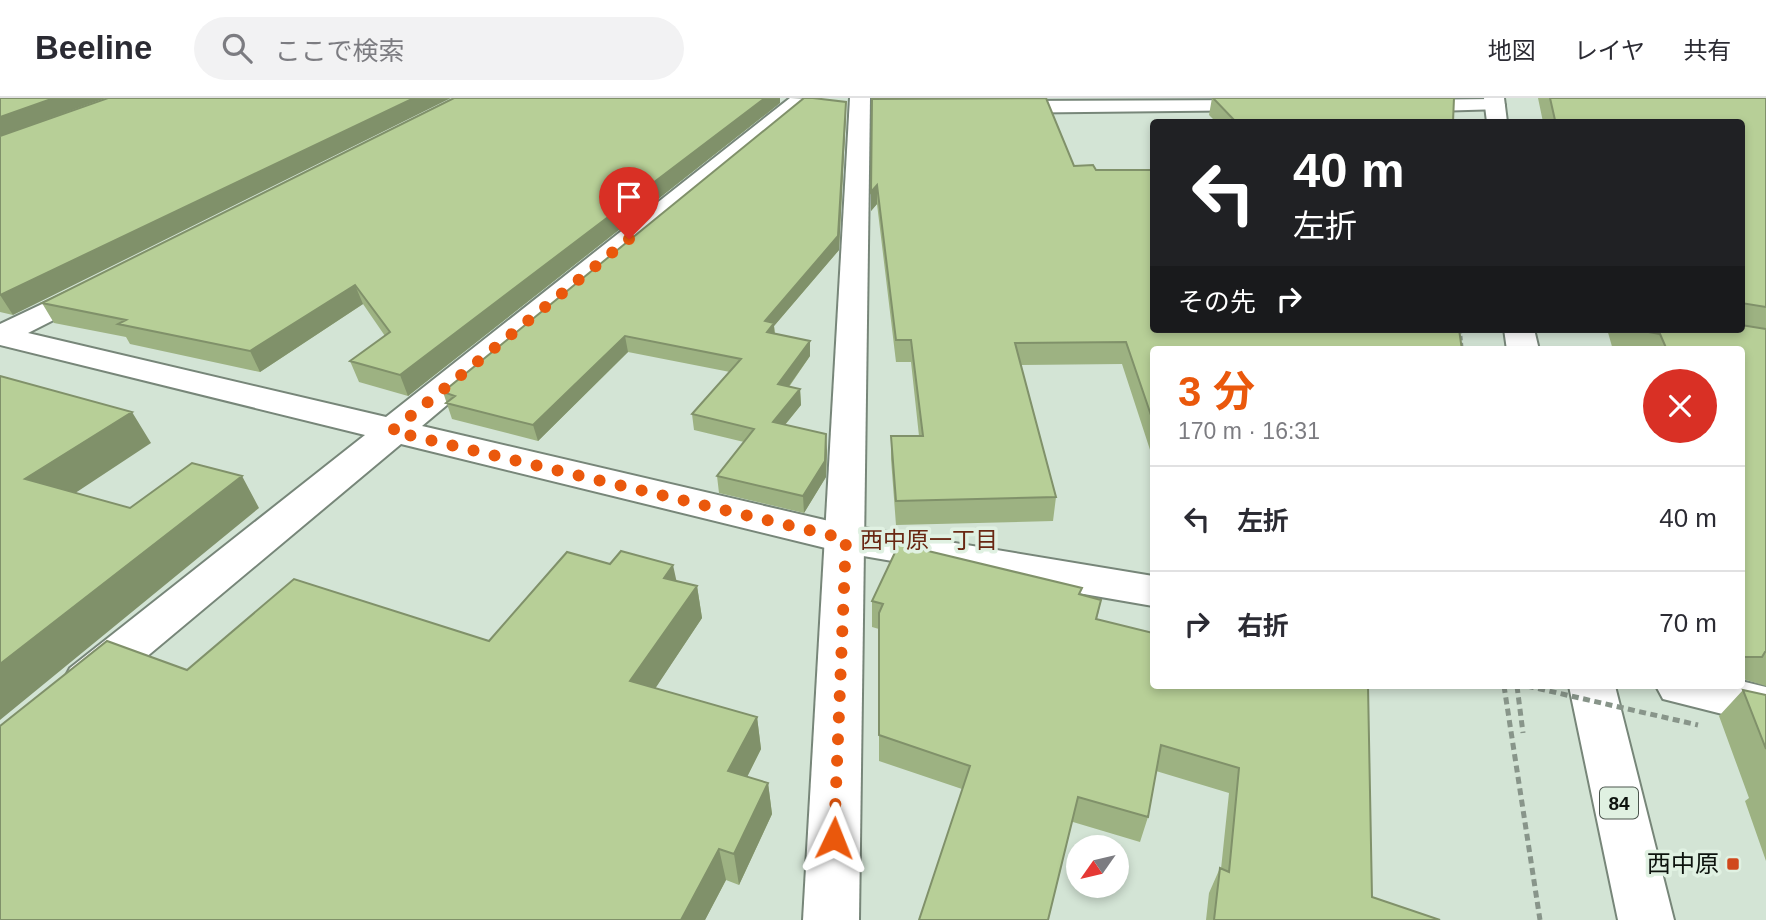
<!DOCTYPE html>
<html lang="ja">
<meta charset="utf-8">
<style>
body{margin:0;font-family:Helvetica,"Noto Sans JP",sans-serif;background:#f2f2f3;color:#2b2b33;height:100vh;display:flex;flex-direction:column;font-size:26px;white-space:nowrap}
*{box-sizing:border-box;margin:0}
p{font-size:23px;color:#7c7c81}
.icon{flex:none;width:38px;height:38px;fill:none;stroke:currentColor;stroke-width:2;stroke-linecap:round;stroke-linejoin:round}
.map{position:relative;flex:1;overflow:hidden}
.sheet{position:absolute;left:1150px;top:248px;width:595px;height:343px;display:flex;flex-direction:column;background:#fff;border-radius:7px;box-shadow:0 4px 10px #0003}
.sheet>*{flex:none}
.top-card{position:absolute;left:1150px;top:21px;width:595px;height:214px;border-radius:7px;box-shadow:0 4px 10px #0003;background:#202124;color:#fff;overflow:hidden}
.needle{width:46px;rotate:236deg}
.fabs{position:absolute;left:1066px;top:737px;display:grid;gap:14px}
.fabs a{display:grid;place-items:center;width:63px;height:63px;border-radius:50%;background:#fff;box-shadow:0 4px 10px #0003;font-size:35px}
.pin{position:absolute;display:grid;place-items:center;width:60px;height:60px;color:#fff;margin:-72px -30px;border-radius:50% 50% 50% 0;rotate:-45deg;box-shadow:0 0 7px #0007}
.pin .icon{rotate:45deg}
.me{position:absolute;width:77px;margin:-38px;rotate:2deg;stroke-linejoin:round;filter:drop-shadow(0 0 5px #0008)}
.turn{display:flex;align-items:center;gap:24px;height:147px;padding:0 28px;font-size:32px}
.turn .icon{width:91px;height:91px;stroke-width:2.5}
.turn b{display:block;font-size:49px;line-height:60px}
.then{display:flex;align-items:center;height:66px;padding:0 28px;background:#0003;gap:14px;font-size:26px}
.round{display:grid;place-items:center;flex:none;width:74px;height:74px;border-radius:37px;background:#f2f2f3}
.overview{display:flex;align-items:center;justify-content:space-between;height:119px;padding:0 28px}
h1{font-size:42px;font-weight:700;line-height:52px;color:#ea580c}
ul{padding:0;list-style:none}
li{display:flex;align-items:center;gap:21px;height:105px;padding:0 28px;border-top:2px solid #e1e1e2}
li div{flex:1}
li b{display:block;font-size:26px}
li em{font-style:normal}
header{display:flex;align-items:center;gap:42px;box-sizing:border-box;height:98px;padding:0 35px;background:#fff;border-bottom:2px solid #e1e1e2}
header strong{font-size:33px}
nav{display:flex;gap:38px;margin-inline-start:auto;font-size:24px}
.search{width:490px;height:63px;background:#f2f2f3;display:flex;align-items:center;gap:18px;box-sizing:border-box;padding:0 24px;border-radius:38px;color:#7c7c81;font-size:26px}
.map>svg:first-child{display:block}
</style>
<header>
<strong>Beeline</strong>
<div class="search"><svg class="icon" aria-label="search" viewBox="0 0 24 24"><circle cx="10" cy="10" r="6"/><path d="M15 15l6 6"/></svg>ここで検索</div>
<nav><a>地図</a><a>レイヤ</a><a>共有</a></nav>
</header>
<div class="map">
<svg width="1766" height="822" viewBox="0 0 1766 822">
<rect width="100%" height="100%" fill="#d3e4d5"/>
<g fill="none" stroke-linecap="round" stroke-linejoin="round">
<!-- street casing -->
<g stroke="#778679" stroke-width="4">
<path id="street" d="M790,0L811,1L422,328L846,427L1153,478V508L846,455L401,346L102,596L86,601L70,596L63,583L70,570L365,337L0,247V226L95,181L105,184L109,190L105,196L28,235L386,319Z
M1495,1L1502,3L1505,7L1502,11L1400,14L1390,8L1400,2Z
M1263,2L1273,8L1270,12L997,15L987,9L997,3Z
M1741,583L1766,589V627L1663,601L1656,588H1741Z"/>
</g>
<!-- secondary casing -->
<g stroke="#778679" stroke-width="4">
<path id="secondary" d="M850,0H870L859,822H803Z"/>
</g>
<!-- primary casing -->
<g stroke="#778679" stroke-width="4">
<path id="primary" d="M1484,0H1504L1507,24H1487Z
M1504,231H1534L1539,252H1507Z
M1569,588H1615L1674,822H1618Z"/>
</g>
<!-- path-far1 -->
<path stroke="#88958a" stroke-width="3.5" stroke-dasharray="4.5 2.5" stroke-linecap="butt" d="M1460,231L1462,252"/>
<!-- path -->
<path stroke="#88958a" stroke-width="5" stroke-dasharray="7 4.5" stroke-linecap="butt" d="M1504,588L1540,822
M1517,588L1523,635"/>
<!-- street -->
<use href="#street" fill="#fff" fill-rule="evenodd"/>
<!-- secondary -->
<use href="#secondary" fill="#fff" fill-rule="evenodd"/>
<!-- primary -->
<use href="#primary" fill="#fff" fill-rule="evenodd"/>
<!-- path-bridge -->
<path stroke="#88958a" stroke-width="5" stroke-dasharray="7 4.5" stroke-linecap="butt" d="M1527,588L1698,627"/>
</g>
<!-- wall -->
<path fill="#9db282" d="M1212,0L1453,24H1216L1209,17Z
M1538,0H1766V588L1743,581L1741,582V252H1613L1607,231H1741V24H1543Z
M872,1L1153,252V361L1122,266L1021,267L1056,399L1053,423L896,427L891,361V338H919L911,264H896L877,106L871,113Z
M780,5L408,298L359,284L350,263L385,238L363,206L260,274L130,246L126,239L54,225L42,205Z
M846,16L839,152L774,228L775,236L810,258L789,289L800,291L801,307L785,327L827,352L826,379L804,415L719,395L717,378L744,344L694,332L692,316L730,274L628,254L538,343L452,321L443,294Z
M0,38L13,217L0,214Z
M610,466L697,488L702,520L655,590L757,619L761,651L747,679L768,685L772,716L739,787L726,782L705,822H0L187,572L489,543Z
M1081,496L1101,502L1097,521L1153,588H1368L1372,799L1440,822H1206L1209,795L1220,770L1221,771L1229,695L1156,673L1148,719L1140,744L962,691L879,663V531L872,529V503Z
M1743,592L1766,597V763L1745,703L1749,700L1719,618Z"/>
<!-- shaded-wall -->
<path fill="#80916a" d="M54,0H106L0,38V19Z
M414,0H451L13,217L0,197Z
M765,0H780V5L408,298L400,277Z
M846,4V16L839,152L774,228L775,240L767,237L765,223Z
M877,87V106L871,113V94Z
M355,187L363,206L260,274L250,253Z
M625,238L628,254L538,343L533,327Z
M810,243V258L779,302L778,286Z
M800,291L801,307L774,340L773,324Z
M132,314L151,345L48,413L25,381Z
M826,336L827,352L826,379L804,415L803,398Z
M242,378L259,410L0,622V566Z
M673,467L680,499L664,480Z
M697,488L702,520L639,615L630,583Z
M757,619L761,651L734,705L728,673Z
M768,685L772,716L739,787L734,756Z
M719,751L726,782L705,822H681Z"/>
<!-- building -->
<path fill="#b7cf97" stroke="#80916a" stroke-width="2" d="M0,0H54L0,19Z
M108,0H414L0,197V38Z
M454,0H765L400,277L350,263L390,234L355,187L250,253L118,226L126,222L42,205Z
M804,0H813L846,4L838,138L765,223L774,225L767,234L810,243L778,286L800,291L773,324L826,336L825,363L803,398L717,378L754,331L692,316L741,261L625,238L533,327L446,305L455,298L443,294Z
M1046,0L1074,68L1093,67L1096,72H1153V231H1459L1462,252H1153V323L1126,244L1015,245L1056,399L896,403L891,338H923L911,242H896L877,87L871,94L872,1Z
M1213,0H1454L1453,24H1236Z
M1550,0H1766V209L1741,205V24H1562L1561,23L1555,22Z
M1741,227L1766,231V554H1765L1762,559H1741V252H1667L1660,236L1631,231H1741Z
M0,278L132,314L25,381L130,410L192,365L242,378L0,566Z
M899,446L1082,490L1079,496L1101,502L1096,521L1153,535V588H1368L1372,799L1440,822H1214L1220,770L1229,774L1239,670L1161,647L1148,719L1078,699L1048,822H919L970,668L879,637V515L883,506L872,503Z
M621,453L673,467L664,480L697,488L630,583L757,619L728,673L768,685L734,756L719,751L681,822H0V628L107,543L187,572L294,481L489,543L567,454L610,466Z
M1743,592L1766,597V651Z"/>
<g fill="none" stroke-linecap="round" stroke-linejoin="round">
<!-- route -->
<path stroke="#ea580c" stroke-width="12" stroke-dasharray="0 21.6" d="M629,141L392,333L846,441L834,740"/>
</g>
<!-- markers -->
<rect fill="#d0481c" stroke="#e0f1e2" stroke-width="2.5" x="1726" y="759" width="14" height="14" rx="3.5"/>
<g text-anchor="middle" stroke-width="7" stroke-linejoin="round" paint-order="stroke">
<!-- shield labels -->
<rect fill="#e0f1e2" stroke="#4c564e" stroke-width="2" x="1600" y="689.5" width="38" height="31" rx="5"/>
<g font-size="19" font-weight="bold" fill="#0d130e">
<text x="1619" y="712">84</text>
</g>
<!-- neighbourhood labels -->
<g font-size="23" fill="#692713" stroke="#e0f1e2">
<text x="929" y="450">西中原一丁目</text>
</g>
<!-- near-poi labels -->
<g font-size="24" fill="#0d130e" stroke="#e0f1e2" text-anchor="end">
<text x="1719" y="774">西中原</text>
</g>
</g>
</svg>
<div class="fabs">
<a><svg class="needle" viewBox="-14 -14 28 28"><path d="M0-13l5 13h-10z" fill="#e53935"/><path d="M0 13l5-13h-10z" fill="#7c7c81"/></svg></a>
</div>
<div class="pin" style="left:629px;top:141px;background:#d93025"><svg class="icon" aria-label="arrive" viewBox="0 0 24 24"><path d="M6 21V4h12l-3 4 3 4H6"/></svg></div>
<svg class="me" style="left:834px;top:740px" viewBox="-20 -20 40 40"><path d="M0-17L14 15 0 8-14 15z" fill="#ea580c" stroke="#fff" stroke-width="4"/></svg>
<div class="top-card">
<div class="turn"><svg class="icon" aria-label="left" viewBox="0 0 24 24"><path d="M17 20v-9H6M10 6l-5 5 5 5"/></svg><div><b>40 m</b>左折</div></div>
<div class="then">その先<svg class="icon" aria-label="right" viewBox="0 0 24 24"><path d="M7 20v-9h11M14 6l5 5-5 5"/></svg></div>
</div>
<section class="sheet">
<div class="overview"><div><h1>3 分</h1><p>170 m · 16:31</p></div><a class="round" style="background:#d93025;color:#fff"><svg class="icon" aria-label="close" viewBox="0 0 24 24"><path d="M6 6l12 12M18 6L6 18"/></svg></a></div>
<ul>
<li><svg class="icon" aria-label="left" viewBox="0 0 24 24"><path d="M17 20v-9H6M10 6l-5 5 5 5"/></svg><div><b>左折</b></div><em>40 m</em></li>
<li><svg class="icon" aria-label="right" viewBox="0 0 24 24"><path d="M7 20v-9h11M14 6l5 5-5 5"/></svg><div><b>右折</b></div><em>70 m</em></li>
</ul>
</section>
</div>
